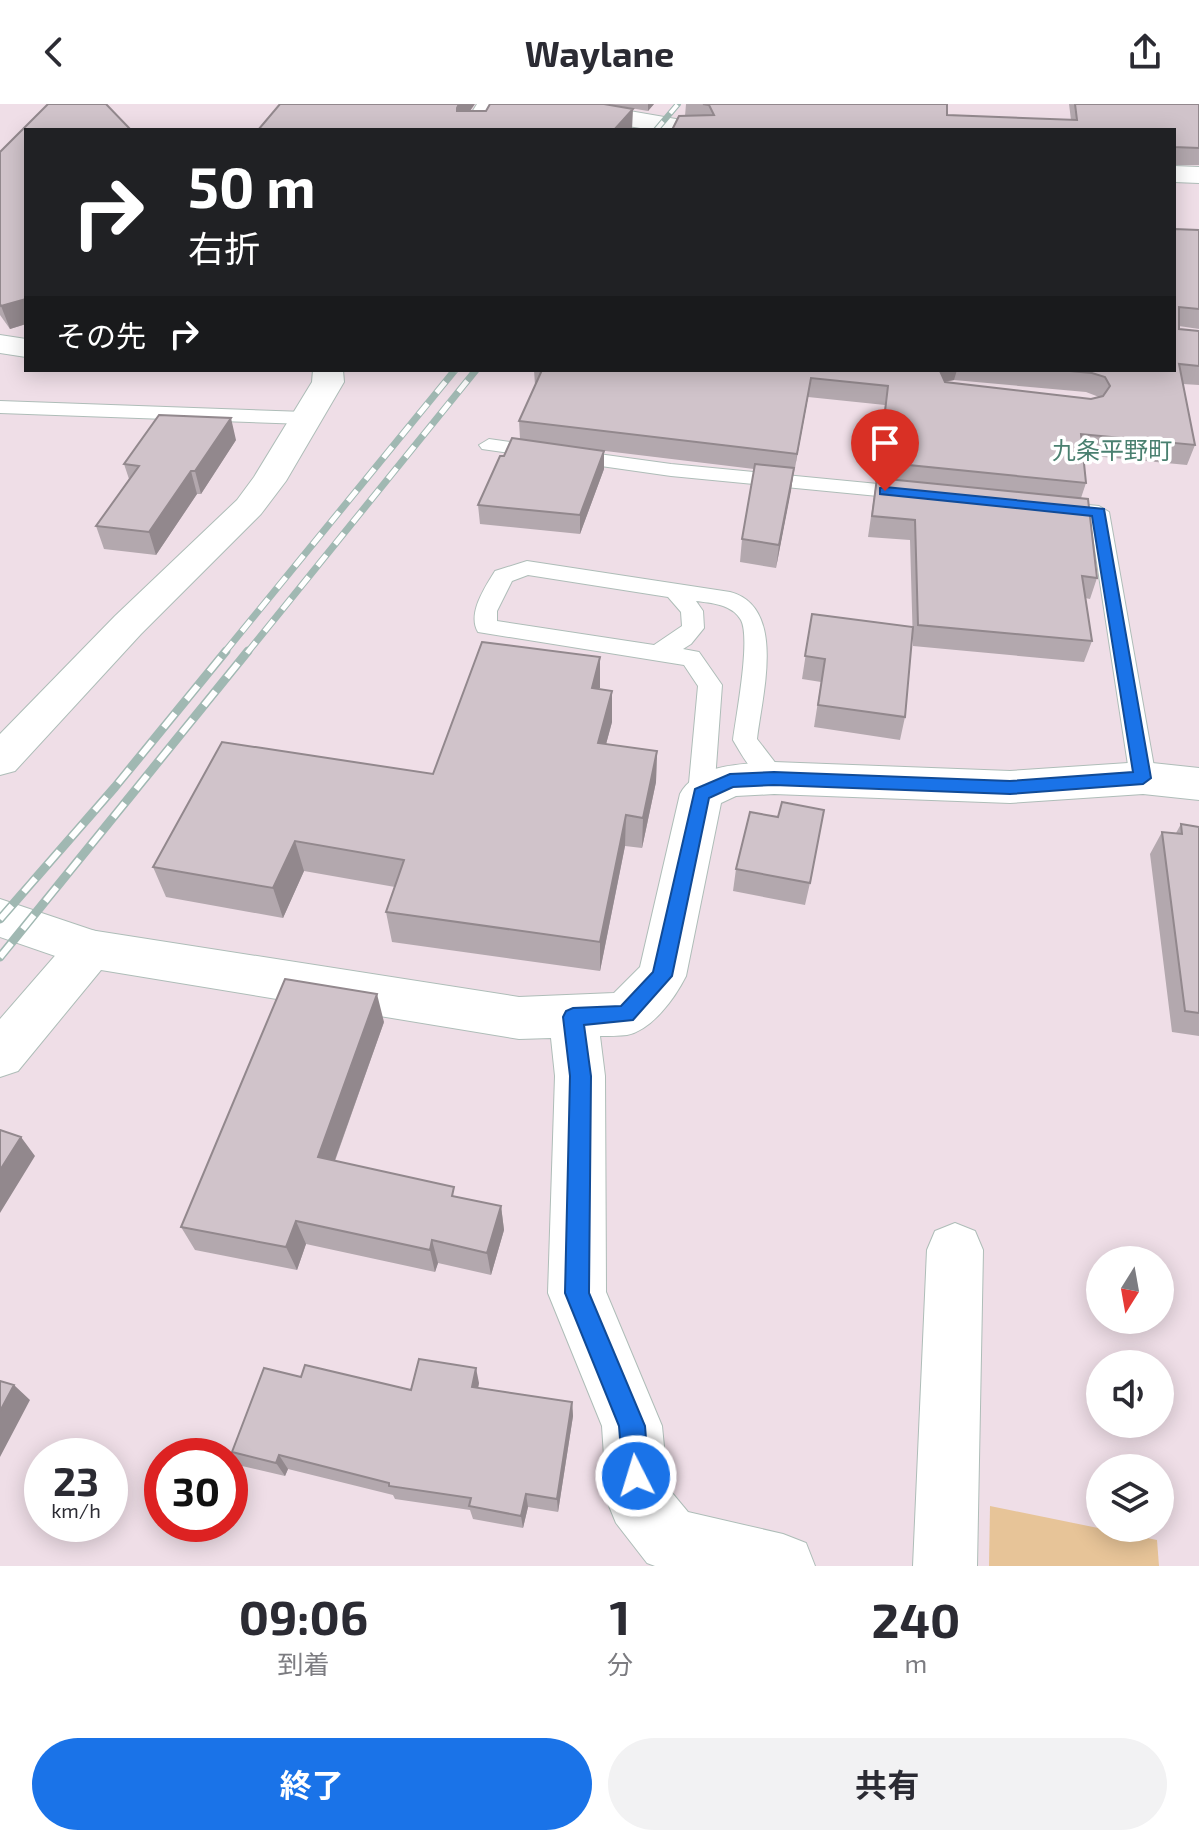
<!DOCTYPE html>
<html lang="ja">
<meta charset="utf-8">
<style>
body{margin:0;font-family:"Exo 2","Noto Sans JP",sans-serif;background:#f2f2f3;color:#2b2b33;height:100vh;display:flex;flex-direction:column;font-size:30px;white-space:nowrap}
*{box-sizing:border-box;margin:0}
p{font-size:26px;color:#7c7c81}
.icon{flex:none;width:44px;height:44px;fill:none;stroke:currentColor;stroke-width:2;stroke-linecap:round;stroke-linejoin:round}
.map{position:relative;height:1462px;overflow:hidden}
.drawer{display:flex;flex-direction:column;background:#fff;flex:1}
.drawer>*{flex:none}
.top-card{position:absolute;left:24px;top:24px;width:1152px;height:244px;border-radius:0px;box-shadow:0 4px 20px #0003;background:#202124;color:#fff;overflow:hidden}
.needle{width:52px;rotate:191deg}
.fabs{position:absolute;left:1086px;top:1142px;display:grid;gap:16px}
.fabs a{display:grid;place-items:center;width:88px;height:88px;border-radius:50%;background:#fff;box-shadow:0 4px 20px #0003;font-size:40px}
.speed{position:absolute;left:24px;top:1334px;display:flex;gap:16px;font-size:40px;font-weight:700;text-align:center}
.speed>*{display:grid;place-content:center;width:104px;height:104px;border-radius:50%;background:#fff;box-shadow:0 4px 20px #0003;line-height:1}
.speed small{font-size:20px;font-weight:400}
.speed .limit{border:12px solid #d22;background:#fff;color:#111}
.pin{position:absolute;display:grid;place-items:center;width:68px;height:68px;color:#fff;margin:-82px -34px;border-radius:50% 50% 50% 0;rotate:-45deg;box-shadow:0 0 8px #0007}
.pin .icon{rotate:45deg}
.me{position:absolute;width:88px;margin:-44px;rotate:355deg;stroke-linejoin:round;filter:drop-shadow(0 0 6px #0008)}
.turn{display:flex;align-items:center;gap:28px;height:168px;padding:0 32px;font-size:36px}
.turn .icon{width:104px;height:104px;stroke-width:2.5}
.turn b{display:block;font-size:56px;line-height:68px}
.then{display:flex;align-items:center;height:76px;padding:0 32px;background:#0003;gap:16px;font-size:30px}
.eta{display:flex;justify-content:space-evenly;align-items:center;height:136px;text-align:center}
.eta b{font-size:48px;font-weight:700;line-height:56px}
.button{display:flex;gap:16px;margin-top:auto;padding:16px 32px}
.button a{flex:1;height:92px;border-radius:48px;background:#1a73e8;color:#fff;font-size:32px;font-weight:700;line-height:92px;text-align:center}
.button a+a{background:#f2f2f3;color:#2b2b33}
header{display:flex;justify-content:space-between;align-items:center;height:104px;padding:0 32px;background:#fff;font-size:36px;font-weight:700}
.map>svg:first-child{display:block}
</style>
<header><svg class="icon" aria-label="back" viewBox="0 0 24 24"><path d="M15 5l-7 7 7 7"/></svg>Waylane<svg class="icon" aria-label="share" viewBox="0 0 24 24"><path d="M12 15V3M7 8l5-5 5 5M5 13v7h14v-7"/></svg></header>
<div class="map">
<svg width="1199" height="1462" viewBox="0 0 1199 1462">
<rect width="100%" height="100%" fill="#efdee7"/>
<!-- green -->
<path fill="#e7c498" d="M990,1402L1157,1436L1159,1462H989Z"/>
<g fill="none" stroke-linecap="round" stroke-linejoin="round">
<!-- lane casing -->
<g stroke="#aebdb8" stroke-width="2">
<path id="lane" d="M0,297L305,308L315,314L305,320L0,309Z
M489,335L671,360L909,383L919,389L909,395L671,372L482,345L479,341Z
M1056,398L1099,402L1109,408L1156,674L1152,681L1143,683L1134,681L1130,674L1090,413L1049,408L1046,404L1049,400Z
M527,457L730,488C787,503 762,591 757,635L787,674L783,681C761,687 743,653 733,636C736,612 751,535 741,516C732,500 711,499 696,497L703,507L704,524L691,540L683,545L699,548L722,581L714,690L710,697L701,699L692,697L688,690L698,582L684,561L478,528C467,510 485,483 495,467ZM528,471L668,493L681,508L682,522L654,541L497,517V507L512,477Z"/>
</g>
<!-- street casing -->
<g stroke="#aebdb8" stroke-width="2">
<path id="street" d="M477,0H501L485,26H461Z
M526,0H589L699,19L707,21L711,26H652L538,7L530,5Z
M1174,62L1199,63V79L1174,78Z
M0,231L26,235V253L0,249Z
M313,266H343L344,278L286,377L261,410L141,530L15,667L0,671V630L115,512L237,396L254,373L312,278Z
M774,658L1010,667L1143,658L1199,664V696L1143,690L1010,699L774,690L736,692L721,699L686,872C675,894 652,926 627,931C618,932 609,932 600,932L605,972L606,1188L662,1322L668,1384L688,1408L783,1430L806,1439L815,1462H655L647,1459L616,1419L607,1397L602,1322L548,1189L555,972L551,934L519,935L101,866L18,967L0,973V915L73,831L90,826L519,893L614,889L640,863L680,690C696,660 743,660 774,658Z
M955,1119L975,1127L983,1146L977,1462H913L927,1146L935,1127Z"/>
</g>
<!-- secondary casing -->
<g stroke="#aebdb8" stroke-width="2">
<path id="secondary" d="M0,795L107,831L114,845L107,859L90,864L0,833Z"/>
</g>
<!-- lane -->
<use href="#lane" fill="#fff" fill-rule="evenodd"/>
<!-- street -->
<use href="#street" fill="#fff" fill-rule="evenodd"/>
<!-- secondary -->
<use href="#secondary" fill="#fff" fill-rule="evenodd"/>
<!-- rail-far2 casing -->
<g stroke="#a0b8b2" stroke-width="6">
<path id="rail-far2" d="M656,26L678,0"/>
</g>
<!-- rail-far1 casing -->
<g stroke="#a0b8b2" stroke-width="7">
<path id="rail-far1" d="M224,549L455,266
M247,549L476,266"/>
</g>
<!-- rail casing -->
<g stroke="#a0b8b2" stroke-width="9">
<path id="rail" d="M0,815L115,683L226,547
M0,853L248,547"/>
</g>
<!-- rail-far2 -->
<use href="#rail-far2" stroke="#fff" stroke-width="4" stroke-dasharray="11" stroke-linecap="butt"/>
<!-- rail-far1 -->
<use href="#rail-far1" stroke="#fff" stroke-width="5" stroke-dasharray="14" stroke-linecap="butt"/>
<!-- rail -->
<use href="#rail" stroke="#fff" stroke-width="6" stroke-dasharray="18" stroke-linecap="butt"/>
</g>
<!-- wall -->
<path fill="#b3a8ae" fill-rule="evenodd" d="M606,0H654L648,7Z
M686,0H947V11L1071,16L1069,0H1199V61H1174V26L685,12Z
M26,26V220L10,225L0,211V48Z
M1174,125L1199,126V225L1179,222V225L1199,227V281L1183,280L1195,341L1187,361L1083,351L1086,379L1081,394L1097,474L1090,495L1085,494L1092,537L1084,558L913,542L910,436L868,433L876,378H875L885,301L808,293L776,464L740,458L742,435L754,365L589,345L604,365L580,430L480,420L478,401L504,352L520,335L519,317L535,281L534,266H1174ZM954,276L1086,288L1099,293L1091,295L945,278Z
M236,336L201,390H197L156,451L104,445L96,422L129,375L124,360Z
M812,510L905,613L900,636L814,623L821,578L802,575Z
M600,585L612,587V618L606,640L657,647L656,678L642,744L625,742L600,867L392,838L386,808L395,783L304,767L283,814L166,793L153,763L433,670Z
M778,713L810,779L805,801L733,787L736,765Z
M1181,720L1199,723V932L1172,928L1150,750L1162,728L1176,729Z
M384,918L335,1057L456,1093L501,1102L504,1126L491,1171L438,1159L435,1168L306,1140L297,1166L195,1146L181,1123Z
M301,1273L411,1286L479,1279L478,1284L572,1298L573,1312L558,1408L528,1403L523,1424L473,1415L470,1406L395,1395L393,1391L288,1365L285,1372L242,1362L232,1348Z"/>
<!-- shaded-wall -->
<path fill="#92888d" d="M459,0H475L458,24L457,4Z
M648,0H654L648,7Z
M633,5L632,26H614Z
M26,195V220L10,225L1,202Z
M941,266H957L954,276L942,278L936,286Z
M811,274L808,293L794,369L797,350Z
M231,314L236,336L201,390L195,367Z
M604,347V365L580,430V411Z
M794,364L791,387L776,464L779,441Z
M191,367L197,390L156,451L149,428Z
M600,553V584H592Z
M612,587V618L598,670V639Z
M657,647L656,678L642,744L643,714Z
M626,711L625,742L600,867V838Z
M295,737L304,767L283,814L273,784Z
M377,890L384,918L327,1078L318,1053Z
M21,1033L35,1052L0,1109V1066Z
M501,1102L504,1126L491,1171L487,1149Z
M296,1117L306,1140L297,1166L286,1143Z
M432,1136L438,1159L435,1168L430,1146Z
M476,1264L479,1279L475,1298L472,1283Z
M14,1281L30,1296L0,1353V1307Z
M572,1298L573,1312L558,1408L557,1395Z
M279,1351L288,1365L285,1372L276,1359Z
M526,1390L528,1403L523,1424L521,1412Z"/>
<!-- building -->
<path fill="#d0c3ca" stroke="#92888d" stroke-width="2" d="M48,0H106L131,26H26V195L1,202L0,200V48Z
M280,0H459L457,4V7H486L490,0H604L633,5L614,26H258Z
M703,0H947V11L1077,16L1075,0H1199V44L1174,43V26H672L679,12L714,11L709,1Z
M1174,125L1199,126V205L1179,203V225L1199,227V262L1179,260L1195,341L1081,330L1086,379L879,358L888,282L811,274L797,350L519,317L542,266H941L940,267L945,278L1091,295L1103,292L1110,282L1105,273L1092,269L1059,266H1174Z
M159,311L231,314L195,367H191L149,428L96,422L139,362L124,360Z
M512,334L604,347L580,411L478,401L500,352H504Z
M755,360L794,364L779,441L742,435Z
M877,374L1088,395L1097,474L1082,472L1092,537L918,521L915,416L872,412Z
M812,510L913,523L905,613L818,601L825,555L805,552Z
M482,538L600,553L592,584L612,587L598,639L657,647L643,714L626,711L600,838L386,808L404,756L295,737L273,784L153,763L222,638L433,670Z
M782,698L824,706L810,779L736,765L750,708L778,713Z
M1181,720L1199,723V909L1185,907L1162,728L1182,730Z
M285,875L377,890L318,1053L454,1083L452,1092L501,1102L487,1149L432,1136L430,1146L296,1117L286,1143L181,1123Z
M0,1026L21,1033L0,1066Z
M419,1255L476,1264L472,1283L572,1298L557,1395L526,1390L521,1412L469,1402L471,1394L389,1382V1379L279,1351L276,1359L232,1348L264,1264L301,1273L305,1261L411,1286Z
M0,1277L14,1281L0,1307Z"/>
<!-- route -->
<path fill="#1a73e8" stroke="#114b97" stroke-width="2" d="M885,383L1104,405L1151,674L1143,680L1010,690L774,681L733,683L709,694L672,872L633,916L584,921L591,972L589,1189L645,1322L649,1372L645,1381L636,1385L627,1381L623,1372L619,1322L565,1189L570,972L563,913L566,907L573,904L621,902L653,868L695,685L730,670L774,668L1010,677L1133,668L1092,412L880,390V384Z"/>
<g text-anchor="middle" stroke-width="7" stroke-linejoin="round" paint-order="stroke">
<!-- far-neighbourhood labels -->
<g font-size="24" fill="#4a8070" stroke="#fff">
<text x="1112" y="355">九条平野町</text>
</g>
</g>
</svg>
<div class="fabs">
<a><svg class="needle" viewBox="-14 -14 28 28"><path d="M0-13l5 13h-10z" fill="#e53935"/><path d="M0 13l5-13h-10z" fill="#7c7c81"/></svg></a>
<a><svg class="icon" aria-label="sound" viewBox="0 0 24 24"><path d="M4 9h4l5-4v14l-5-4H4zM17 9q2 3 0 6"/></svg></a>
<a><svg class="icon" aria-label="layers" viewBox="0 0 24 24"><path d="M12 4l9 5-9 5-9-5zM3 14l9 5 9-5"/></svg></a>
</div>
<div class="speed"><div>23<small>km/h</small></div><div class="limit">30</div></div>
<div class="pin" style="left:885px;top:387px;background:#d93025"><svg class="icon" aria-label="arrive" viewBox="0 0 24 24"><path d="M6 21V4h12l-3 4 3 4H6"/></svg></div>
<svg class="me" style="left:636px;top:1372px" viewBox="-20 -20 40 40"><circle r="17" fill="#1a73e8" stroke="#fff" stroke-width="3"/><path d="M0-11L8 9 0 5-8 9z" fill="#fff"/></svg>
<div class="top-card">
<div class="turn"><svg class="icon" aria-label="right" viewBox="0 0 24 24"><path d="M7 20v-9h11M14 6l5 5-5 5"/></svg><div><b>50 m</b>右折</div></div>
<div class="then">その先<svg class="icon" aria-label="right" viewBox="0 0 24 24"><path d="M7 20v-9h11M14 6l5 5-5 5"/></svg></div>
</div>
</div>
<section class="drawer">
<div class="eta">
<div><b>09:06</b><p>到着</p></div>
<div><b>1</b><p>分</p></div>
<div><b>240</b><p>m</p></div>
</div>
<div class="button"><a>終了</a><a>共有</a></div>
</section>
